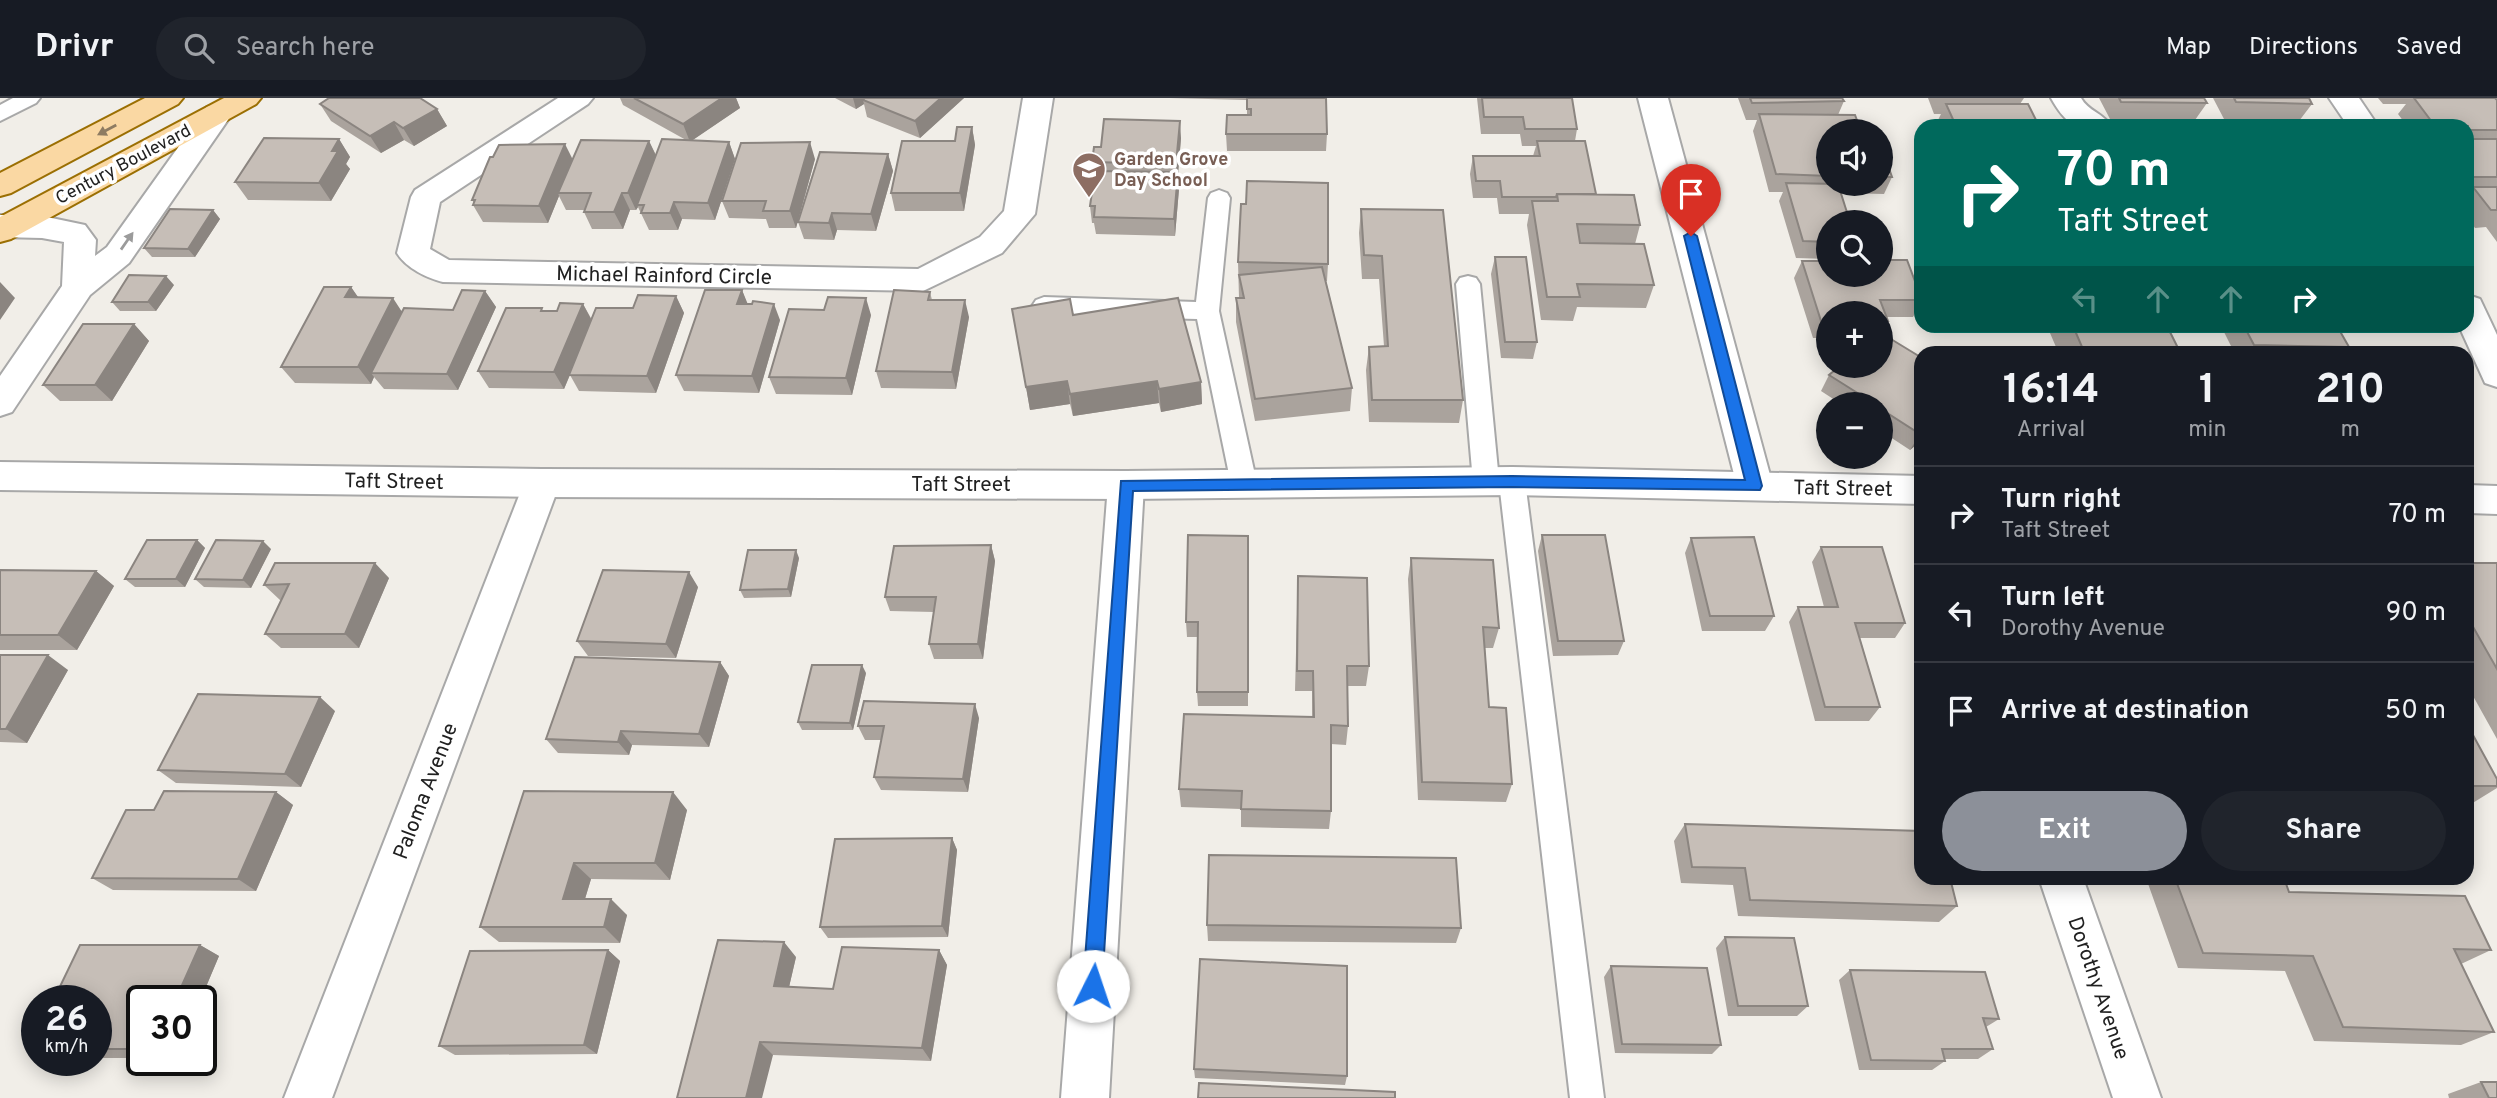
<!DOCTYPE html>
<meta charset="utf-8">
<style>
body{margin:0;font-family:Overpass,sans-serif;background:#20242c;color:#f1f3f6;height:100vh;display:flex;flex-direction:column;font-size:26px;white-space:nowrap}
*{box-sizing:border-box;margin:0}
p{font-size:23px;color:#9ea1a6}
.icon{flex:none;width:38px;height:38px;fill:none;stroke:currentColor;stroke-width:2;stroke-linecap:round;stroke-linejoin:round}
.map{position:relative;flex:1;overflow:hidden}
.sheet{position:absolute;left:1914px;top:248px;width:560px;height:539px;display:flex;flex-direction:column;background:#171b24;border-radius:21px;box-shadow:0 4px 18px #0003}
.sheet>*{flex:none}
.banner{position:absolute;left:1914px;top:21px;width:560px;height:214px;border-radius:21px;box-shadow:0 4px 18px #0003;background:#00695c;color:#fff;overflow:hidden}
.controls{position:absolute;left:1816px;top:21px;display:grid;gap:14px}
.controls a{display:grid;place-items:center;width:77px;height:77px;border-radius:50%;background:#171b24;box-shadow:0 4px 18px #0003;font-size:35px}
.speed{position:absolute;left:21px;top:887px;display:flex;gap:14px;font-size:35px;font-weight:700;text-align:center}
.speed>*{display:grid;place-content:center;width:91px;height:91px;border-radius:50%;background:#171b24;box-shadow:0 4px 18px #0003;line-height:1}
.speed small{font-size:18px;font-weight:400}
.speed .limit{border:4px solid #111;border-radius:10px;background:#fff;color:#111}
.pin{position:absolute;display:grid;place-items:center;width:60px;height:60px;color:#fff;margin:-72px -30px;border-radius:50% 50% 50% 0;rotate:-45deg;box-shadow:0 0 7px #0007}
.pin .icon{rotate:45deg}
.me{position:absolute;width:77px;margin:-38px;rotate:4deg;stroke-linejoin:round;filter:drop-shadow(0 0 5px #0008)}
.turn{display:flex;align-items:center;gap:24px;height:147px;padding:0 28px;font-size:32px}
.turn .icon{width:91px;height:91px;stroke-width:2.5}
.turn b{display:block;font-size:49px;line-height:60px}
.lanes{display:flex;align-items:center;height:66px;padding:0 28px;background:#0003;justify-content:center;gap:35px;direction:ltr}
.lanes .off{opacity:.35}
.eta{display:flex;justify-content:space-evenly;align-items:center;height:119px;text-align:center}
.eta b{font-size:42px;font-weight:700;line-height:49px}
.button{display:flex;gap:14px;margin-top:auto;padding:14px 28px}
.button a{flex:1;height:80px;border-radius:42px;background:#8c9099;color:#fff;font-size:28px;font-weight:700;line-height:80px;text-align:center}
.button a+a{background:#20242c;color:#f1f3f6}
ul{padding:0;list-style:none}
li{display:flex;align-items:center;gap:21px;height:98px;padding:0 28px;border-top:2px solid #363941}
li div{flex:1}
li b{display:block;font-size:26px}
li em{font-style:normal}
header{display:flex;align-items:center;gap:42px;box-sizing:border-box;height:98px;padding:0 35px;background:#171b24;border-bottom:2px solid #363941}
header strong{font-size:33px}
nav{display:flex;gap:38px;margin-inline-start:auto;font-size:24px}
.search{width:490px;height:63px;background:#20242c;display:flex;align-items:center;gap:18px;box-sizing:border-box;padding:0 24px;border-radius:38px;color:#9ea1a6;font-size:26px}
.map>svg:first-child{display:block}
</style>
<header>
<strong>Drivr</strong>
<div class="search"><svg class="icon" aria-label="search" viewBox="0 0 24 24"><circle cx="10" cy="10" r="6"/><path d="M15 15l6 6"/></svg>Search here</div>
<nav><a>Map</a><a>Directions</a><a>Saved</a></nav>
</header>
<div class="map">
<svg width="2497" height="1000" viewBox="0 0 2497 1000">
<rect width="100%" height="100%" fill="#f1eee8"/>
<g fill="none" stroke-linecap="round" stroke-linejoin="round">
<!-- service casing -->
<g stroke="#a8a8a8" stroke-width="4">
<path id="service" d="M13,0H40L36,5L0,23V7Z
M1219,92L1227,95L1230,100L1219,213L1257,386L1253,393L1244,396L1235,393L1231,386L1197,221L1044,217L1036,214L1032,208L1036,202L1044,199L1196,204L1208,100L1211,95Z
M1468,178L1476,180L1480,186L1499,383L1503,376L1512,373L1521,376L1525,383L1604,1000H1570L1499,384L1495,391L1486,394L1477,391L1473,384L1456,186L1460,180Z"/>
</g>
<!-- minor casing -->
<g stroke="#a8a8a8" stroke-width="4">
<path id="minor" d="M558,0H593L588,6L440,104L430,151L449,162L918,171L980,139L1004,113L1023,0H1053L1035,116L1002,155L923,193L443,184C427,180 406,170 397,155L411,99L415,92Z
M1638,0H1668L1773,388L1768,398L1755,402L1742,398L1737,388Z
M2051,0H2081C2088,13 2103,15 2111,28C2076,28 2069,32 2051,0Z
M2329,0H2359L2378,28H2348Z
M217,7L227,9L232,16L129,165L90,197L12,314L0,318V278L62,188L64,144L42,140L0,139V117L42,118L85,127L96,142L95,158L107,149L207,9Z
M2468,197L2480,201L2497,237V289L2485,285L2459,228H2468Z
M542,371L555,375L560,385L332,1000H284L524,385L529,375Z
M1126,373L1139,377L1144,387L1109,1000H1061L1108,387L1113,377Z
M2039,780H2083L2161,1000H2113Z"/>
</g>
<!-- tertiary casing -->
<g stroke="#a8a8a8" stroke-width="4">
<path id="tertiary" d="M0,364L542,371L1126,373L1512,369L1922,378V406L1512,397L1126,401L542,399L0,392Z
M2468,387L2497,388V416L2468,415Z"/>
</g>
<!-- primary casing -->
<g stroke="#9b6f03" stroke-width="4">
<path id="primary" d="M145,0H183L178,6L11,95L0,98V75Z
M224,0H261L256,6L11,141L0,144V119Z"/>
</g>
<!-- service -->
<use href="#service" fill="#fff" fill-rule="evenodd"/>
<!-- minor -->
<use href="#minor" fill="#fff" fill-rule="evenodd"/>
<!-- tertiary -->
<use href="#tertiary" fill="#fff" fill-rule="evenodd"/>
<!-- primary -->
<use href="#primary" fill="#fad8a3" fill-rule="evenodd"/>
</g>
<!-- wall -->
<path fill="#aaa39d" d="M620,0H736L740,10L692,42L729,44L735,61L715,122L682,121L678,132H649L638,109L636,112H630L623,131H592L584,114V112H566L559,98L548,125L483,124L473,107L474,105L472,102L573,61L649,43L656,57L686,42L623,7Z
M835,0H964L920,40L867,19L864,6L856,11Z
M1169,0H1326L1327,36L1326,53H1227L1226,36L1247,17V2Z
M1477,0H1572L1577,31L1575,43L1596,96L1640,127L1635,146L1654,187L1646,210L1577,209L1573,223L1541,222L1527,127L1529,116H1499L1497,100H1473L1470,76L1473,58H1533L1536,48H1522L1520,36H1481Z
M1738,0H1842L1844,3L1838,17L1829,33V86H1881V62L1892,79L1884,96L1841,95L1829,124V161L1796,160L1779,103L1783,94H1769L1753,33L1757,22H1746Z
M1928,0H2024L2020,6L2039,28H1939L1937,24L1941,16H1934Z
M2099,0H2204L2207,5L2195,22L2110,21Z
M2213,0H2309L2312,6L2299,23L2224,21Z
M2378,0H2495L2497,2V144L2486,129L2475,130L2468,120V28H2407L2398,16L2406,6H2383Z
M320,6L437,11L447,28L414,48L404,42L381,55L331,23Z
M972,29L975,47L964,113H895L891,95Z
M1181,40L1178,76L1179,91L1175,138L1096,136L1094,125H1092L1090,108L1094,78L1092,64L1101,49Z
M339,41L350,59L346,66L350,71L331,103L248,102L235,84Z
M888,56L893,73L876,133L837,132L834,142L804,141L798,124Z
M815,61L796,130H769L766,121L729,120L722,103Z
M1361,111L1463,302L1459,325L1369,324L1366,272L1369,249L1384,248L1379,181H1362L1359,135Z
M213,112L220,121L195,159H152L144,150Z
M1495,159L1537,244L1533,261L1501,260L1491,176Z
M1802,163L1922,199V203L1913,219H1886L1888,223L1881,235L1922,260V342L1910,352L1881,333V306H1841L1821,293L1829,277L1881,268V215H1829V240H1813L1794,180Z
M1238,164L1328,166L1327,183H1326L1352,290L1350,313L1255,323L1236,224V200H1239Z
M174,187L156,213H120L112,204Z
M351,189L358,200L402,213L453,212L485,193L496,209L458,292L384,291L374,279L371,286L295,285L281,269Z
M742,192L747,206L780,222L759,295L684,293L676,277Z
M930,194L932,202L969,219L956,291L881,290L876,273Z
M676,198L684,215L656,295L579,293L570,277L564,291L489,290L478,273L543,213H557L583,206L592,222Z
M871,217L852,297L776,296L769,279Z
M1073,217L1201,284L1202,306L1161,314L1159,305L1073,318L1070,306L1030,312L1026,289Z
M134,226L149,243L112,303H60L43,287Z
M2047,228H2167L2181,256H2059Z
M2221,228H2337L2349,249L2344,256H2235Z
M1542,437L1624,543L1618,557L1553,558L1538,453Z
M1248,438V608H1198L1197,594L1198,539H1187L1186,524Z
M1691,440L1774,518L1765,533H1702L1685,455Z
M197,442L205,450L185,489H135L125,481Z
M991,447L995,463L983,561H934L929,546L934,514L890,513L885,499Z
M1821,449L1905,525L1895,540H1860L1880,609L1869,623H1815L1789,524L1798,509H1824L1812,464Z
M271,451L251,490L204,489L195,481Z
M799,460L791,499L744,500L740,492Z
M1411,460L1499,530L1493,550H1485L1489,609L1512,686L1506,704L1418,702L1408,481Z
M2468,465H2497V641L2468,589Z
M0,472L96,473L114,488L77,552H0Z
M1298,478L1369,568L1366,588H1347L1348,628L1346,647L1331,646V713L1329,731L1241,729V711L1181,709L1179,691L1312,619V593H1295Z
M389,480L359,550H281L265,536L281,502H280L264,487Z
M698,489L676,560L588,558L577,543Z
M0,557L68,572L27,645L0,644Z
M720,564L729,578L709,649L632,647L629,657L558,655L546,641Z
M866,575L853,632H802L798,624Z
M335,613L301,689L176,685L158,672Z
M979,620L968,694L881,692L874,679L881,642H865L858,628Z
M2468,628L2497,681V690L2471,706H2468Z
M524,693L687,712L670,782L591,781L585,801L627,817L620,845L499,844L480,829Z
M276,694L293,707L256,793L113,792L92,780L154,712Z
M1685,726L1957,808L1939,824L1738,818L1733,787L1681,785L1674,743Z
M952,740L957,752L948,839L828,840L820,829Z
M2146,780H2284L2289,794L2491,852L2461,866L2494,934L2461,947L2314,943L2285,873L2178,870Z
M1207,827L1461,830L1456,845L1208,843Z
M1725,839L1808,908L1797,918H1728L1716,850Z
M200,847L219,858L200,903H142V960H96V903Z
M608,852L620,863L597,956L455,957L439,948Z
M939,852L947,867L931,963L773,957L677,1000L796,859L789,889L833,891Z
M1611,868L1721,947L1712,956L1615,955L1604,879Z
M1850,872L1999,921L1986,929L1993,951L1978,961H1945V963L1932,972H1859L1839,882Z
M1194,971L1347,978L1345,987L1195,980Z
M2481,984L2497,1000H2449L2448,996Z"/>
<!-- shaded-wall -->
<path fill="#8b8580" d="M722,0H736L740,10L690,44L683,26Z
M853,0H872L863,2L864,6L856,11Z
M941,0H964L920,40L915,23Z
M437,11L447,28L414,48L403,30Z
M1180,23L1181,40L1178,76L1179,91L1175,138L1174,121L1177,82L1176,66Z
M394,24L404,42L381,55L370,38Z
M972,29L975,47L964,113L960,95Z
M339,41L350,59L346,66L350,71L331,103L319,85L332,53Z
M649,43L657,60L637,107L638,109L636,112L628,95Z
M729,44L735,61L715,122L708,105Z
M810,44L815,61L796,130L790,113Z
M565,46L574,64L558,95L559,98L548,125L539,108Z
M888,56L893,73L876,133L871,116Z
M622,95L630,112L623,131L614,114Z
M674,104L682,121L678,132L670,115Z
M213,112L220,121L195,159L188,151Z
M832,115L837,132L834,142L829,125Z
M166,178L174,187L156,213L148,204Z
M0,184L15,200L0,222Z
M351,189L363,206L345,199Z
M742,192L749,209L737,206Z
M485,193L496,209L458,292L447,276Z
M676,198L684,215L656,295L647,278Z
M393,200L404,217L371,275L374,279L371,286L358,269Z
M866,200L871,217L852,297L846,280Z
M965,202L969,219L956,291L952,274Z
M583,206L592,223L564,291L554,274Z
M774,206L780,222L759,295L752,278Z
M134,226L149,243L112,303L95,287Z
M1067,283L1070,306L1030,312L1026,289Z
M1157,283L1159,305L1073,318L1070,296Z
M1201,284L1202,306L1161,314L1159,291Z
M1922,335V342L1910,352L1920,336Z
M197,442L205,450L185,489L176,481Z
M263,443L271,451L251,490L243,482Z
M991,447L995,463L983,561L978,546Z
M796,452L799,460L791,499L788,491Z
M375,465L389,480L359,550L345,536Z
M96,473L114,488L77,552L58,537Z
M689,474L698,489L676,560L666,546Z
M48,557L68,572L27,645L6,631Z
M720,564L729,578L709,649L699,636Z
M862,567L866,575L853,632L850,625Z
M320,599L335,613L301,689L285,676Z
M975,606L979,620L968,694L963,681Z
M621,633L632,647L629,657L618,644Z
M276,694L293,707L256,793L238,781Z
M673,694L687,712L670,782L655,765Z
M952,740L957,752L948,839L942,828Z
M574,765L591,781L580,817L563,801Z
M611,801L627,817L620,845L604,829Z
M784,844L796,859L786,902L774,888Z
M200,847L219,858L200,903H175Z
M608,852L620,863L597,956L584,947Z
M939,852L947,867L931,963L922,950Z
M760,944L773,957L762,1000H746Z"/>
<!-- building -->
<path fill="#c6beb7" stroke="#8b8580" stroke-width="2" d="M329,0H420L437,11L403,30L394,24L370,38L320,6Z
M634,0H722L683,26Z
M865,0H941L915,23L863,2Z
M1247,0H1326L1327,36H1226L1227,17H1251V11H1247Z
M1482,0H1572L1577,31H1525L1523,19H1484Z
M1750,0H1842L1844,3L1752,5Z
M2119,0H2204L2207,5L2121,4Z
M2234,0H2309L2312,6L2236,4Z
M2414,0H2495L2497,2V32H2468V28H2435Z
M1946,6H2028L2039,28H1956Z
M1759,16L1855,17L1861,33H1829V78L1776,76Z
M1104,21L1180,23L1176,66L1092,64L1094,49H1101Z
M957,29H972L960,95H891L902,43H955Z
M264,40L339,41L332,53H338L319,85L235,84Z
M662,41L729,44L708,105L674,104L670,115H641L644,107H637Z
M2468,41H2497V79H2473L2468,72Z
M581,42L649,43L628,95H622L614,114H584L591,95H558Z
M1537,43H1585L1596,96H1557L1556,99H1502L1500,83H1476L1473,58H1540Z
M810,44L790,113H763L766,103H722L741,45Z
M565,46L539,108L473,107L475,102H472L490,59H493L499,47Z
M820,54L888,56L871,116L832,115L829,125L798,124Z
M1881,62H1886L1892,79H1881Z
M1095,73L1178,74L1174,121L1094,119L1095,108H1090Z
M1247,83L1328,85V166L1238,164L1241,106H1246Z
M1786,85L1838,86L1850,124H1829V144L1803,143Z
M2473,89H2497V112H2491Z
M1557,96L1634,97L1640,127L1577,126L1580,145L1644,146L1654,187L1577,186L1580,199H1547L1532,103H1558Z
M170,111L213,112L188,151L144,150Z
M1361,111L1443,112L1463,302H1372L1369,249L1388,248L1382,158L1364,157Z
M1495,159H1526L1537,244H1505Z
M1881,162H1907L1922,202H1880L1888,223H1881V215H1829V223H1821L1802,163H1829V177H1881Z
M1322,169L1352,290L1255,301L1236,200H1244L1239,177Z
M129,177L166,178L148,204H112Z
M324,189H351L345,199L393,200L358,269H281Z
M462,192L485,193L447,276L371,275L404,210L453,212Z
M705,192H742L737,206H752L753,203L774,206L752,278L676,277Z
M894,192L930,194L928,202H965L952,274L876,273Z
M638,197L676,198L647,278L569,277L596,210H633Z
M828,199L866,200L846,280L769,279L789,211L824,212Z
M1178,200L1201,284L1159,291L1157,283L1070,296L1067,283L1026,289L1012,211L1070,201L1073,217Z
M560,205L583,206L554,274L478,273L506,210H542L541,213H557Z
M83,226H134L95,287H43Z
M2073,228H2167L2181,256H2085Z
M2244,228H2337L2349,249L2254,247Z
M1881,235L1922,260V335L1920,336L1881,311V306H1875L1829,277L1840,268H1881Z
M1188,437L1248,438V594H1197L1198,524H1186Z
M1542,437H1605L1624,543H1558Z
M1754,439L1774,518H1710L1691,440Z
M147,442H197L176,481H125Z
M216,442L263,443L243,482L195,481Z
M991,447L978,546H929L936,499H885L894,448Z
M1821,449H1882L1905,525H1855L1880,609H1825L1798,509H1838Z
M748,452H796L788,491L740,492Z
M1411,460L1493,462L1499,530L1483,529L1489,609L1506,610L1512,686L1422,684Z
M275,465H375L345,536H265L289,486L264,487Z
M2468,465H2497V571L2468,520Z
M0,472L96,473L58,537H0Z
M603,472L689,474L666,546L577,543Z
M1298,478L1367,480L1369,568H1347L1348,628L1331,627V713L1241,711L1242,693L1179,691L1184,616L1314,619L1313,573H1297Z
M0,557H48L6,631H0Z
M575,559L720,564L699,636L621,633L618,644L546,641Z
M812,567H862L850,625L798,624Z
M198,596L320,599L285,676L158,672Z
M864,603L975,606L963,681L874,679L884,628H858Z
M2468,628L2497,681V688H2468Z
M164,693L276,694L238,781L92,780L126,712H154Z
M524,693L673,694L655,765H574L563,801H611L604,829H480Z
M1685,726L1922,733V780H1950L1957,808L1750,802L1745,770L1692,769Z
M952,740L942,828L820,829L835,741Z
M1209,757L1456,760L1461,830L1207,827Z
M2175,780H2284L2289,794L2465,798L2491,852L2454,851L2494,934L2343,929L2313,858L2203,855Z
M1725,839L1794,840L1808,908H1738Z
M718,842L784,844L774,888L833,891L842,849L939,852L922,950L760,944L746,1000H677Z
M80,847H200L175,903H142V951H96V903H53Z
M608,852L584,947L439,948L470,853Z
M1200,861L1347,868V978L1194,971Z
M1611,868L1707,870L1721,947L1622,946Z
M1850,872L1985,874L1999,921L1983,920L1993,951H1942L1945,963L1871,962Z
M37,935V950H29Z
M2481,984H2497V1000H2489Z
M1199,985L1395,994V1000H1198Z"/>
<!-- one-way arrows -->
<defs><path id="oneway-solid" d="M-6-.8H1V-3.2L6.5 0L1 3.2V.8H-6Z" transform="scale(1.75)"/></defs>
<use fill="#8e7c62" href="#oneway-solid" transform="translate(107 32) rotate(152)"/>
<use fill="#9b9b9b" href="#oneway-solid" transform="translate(127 143) rotate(-55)"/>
<!-- route -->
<path fill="#1a73e8" stroke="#114b97" stroke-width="2" d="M1691,134L1697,138L1762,388L1760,392L1512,389L1133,393L1102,888L1099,895L1093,898L1086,895L1083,888L1121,383L1512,378L1745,382L1684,138Z"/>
<!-- icons -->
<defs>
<g id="school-pin" transform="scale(1.75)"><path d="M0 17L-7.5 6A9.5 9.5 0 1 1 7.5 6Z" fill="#8d6e63" stroke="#fff"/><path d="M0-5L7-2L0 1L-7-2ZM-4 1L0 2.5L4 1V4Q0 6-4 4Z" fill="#fff"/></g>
</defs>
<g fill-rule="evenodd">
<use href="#school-pin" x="1089" y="71"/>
</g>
<g text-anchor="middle" stroke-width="7" stroke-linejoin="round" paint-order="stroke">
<!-- far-education labels -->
<g font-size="18" font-weight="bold" fill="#785e54" stroke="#fff" text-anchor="start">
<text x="1114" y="67">Garden Grove<tspan x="1114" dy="21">Day School</tspan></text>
</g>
<!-- far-street labels -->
<g font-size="18" fill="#212121" stroke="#fff">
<text transform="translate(123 66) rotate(-28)" y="6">Century Boulevard</text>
</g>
<!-- street labels -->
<g font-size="21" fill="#212121" stroke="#fff">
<text transform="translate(664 177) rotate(1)" y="7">Michael Rainford Circle</text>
<text transform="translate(394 383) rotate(1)" y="7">Taft Street</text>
<text x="961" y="393">Taft Street</text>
<text transform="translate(1843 390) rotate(1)" y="7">Taft Street</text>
<text transform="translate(425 693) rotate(-69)" y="7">Paloma Avenue</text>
<text transform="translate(2099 890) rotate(71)" y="7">Dorothy Avenue</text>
</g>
</g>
</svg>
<div class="controls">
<a><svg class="icon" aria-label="sound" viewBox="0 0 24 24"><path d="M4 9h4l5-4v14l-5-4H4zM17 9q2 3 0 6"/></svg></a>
<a><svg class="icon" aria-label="search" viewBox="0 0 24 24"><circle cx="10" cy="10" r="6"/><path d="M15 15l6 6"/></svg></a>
<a>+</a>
<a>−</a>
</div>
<div class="speed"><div>26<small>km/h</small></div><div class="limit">30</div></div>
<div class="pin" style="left:1691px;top:138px;background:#d93025"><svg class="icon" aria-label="arrive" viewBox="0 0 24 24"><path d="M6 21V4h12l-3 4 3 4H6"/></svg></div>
<svg class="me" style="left:1093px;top:888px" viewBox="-20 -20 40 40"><circle r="19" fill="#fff"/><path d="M0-13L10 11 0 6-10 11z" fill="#1a73e8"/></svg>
<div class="banner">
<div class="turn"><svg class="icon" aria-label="right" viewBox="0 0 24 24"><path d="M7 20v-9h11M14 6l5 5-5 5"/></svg><div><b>70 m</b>Taft Street</div></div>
<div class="lanes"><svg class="icon off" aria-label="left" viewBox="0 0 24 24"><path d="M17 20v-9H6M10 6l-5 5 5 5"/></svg><svg class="icon off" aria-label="ahead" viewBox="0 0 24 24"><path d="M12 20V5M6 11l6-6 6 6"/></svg><svg class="icon off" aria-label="ahead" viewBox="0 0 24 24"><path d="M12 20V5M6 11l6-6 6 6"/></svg><svg class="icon" aria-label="right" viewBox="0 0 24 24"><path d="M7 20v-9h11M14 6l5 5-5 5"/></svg></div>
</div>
<section class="sheet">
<div class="eta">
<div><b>16:14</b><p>Arrival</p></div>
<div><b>1</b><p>min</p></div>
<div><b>210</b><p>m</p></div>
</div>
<ul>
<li><svg class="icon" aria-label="right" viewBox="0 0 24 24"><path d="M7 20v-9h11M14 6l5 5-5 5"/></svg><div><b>Turn right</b><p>Taft Street</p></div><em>70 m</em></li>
<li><svg class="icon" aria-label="left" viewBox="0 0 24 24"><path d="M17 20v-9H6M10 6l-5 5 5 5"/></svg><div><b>Turn left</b><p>Dorothy Avenue</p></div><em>90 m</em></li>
<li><svg class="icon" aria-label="arrive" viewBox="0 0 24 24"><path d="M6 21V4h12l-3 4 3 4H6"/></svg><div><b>Arrive at destination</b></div><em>50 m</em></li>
</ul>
<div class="button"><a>Exit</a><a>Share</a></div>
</section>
</div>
